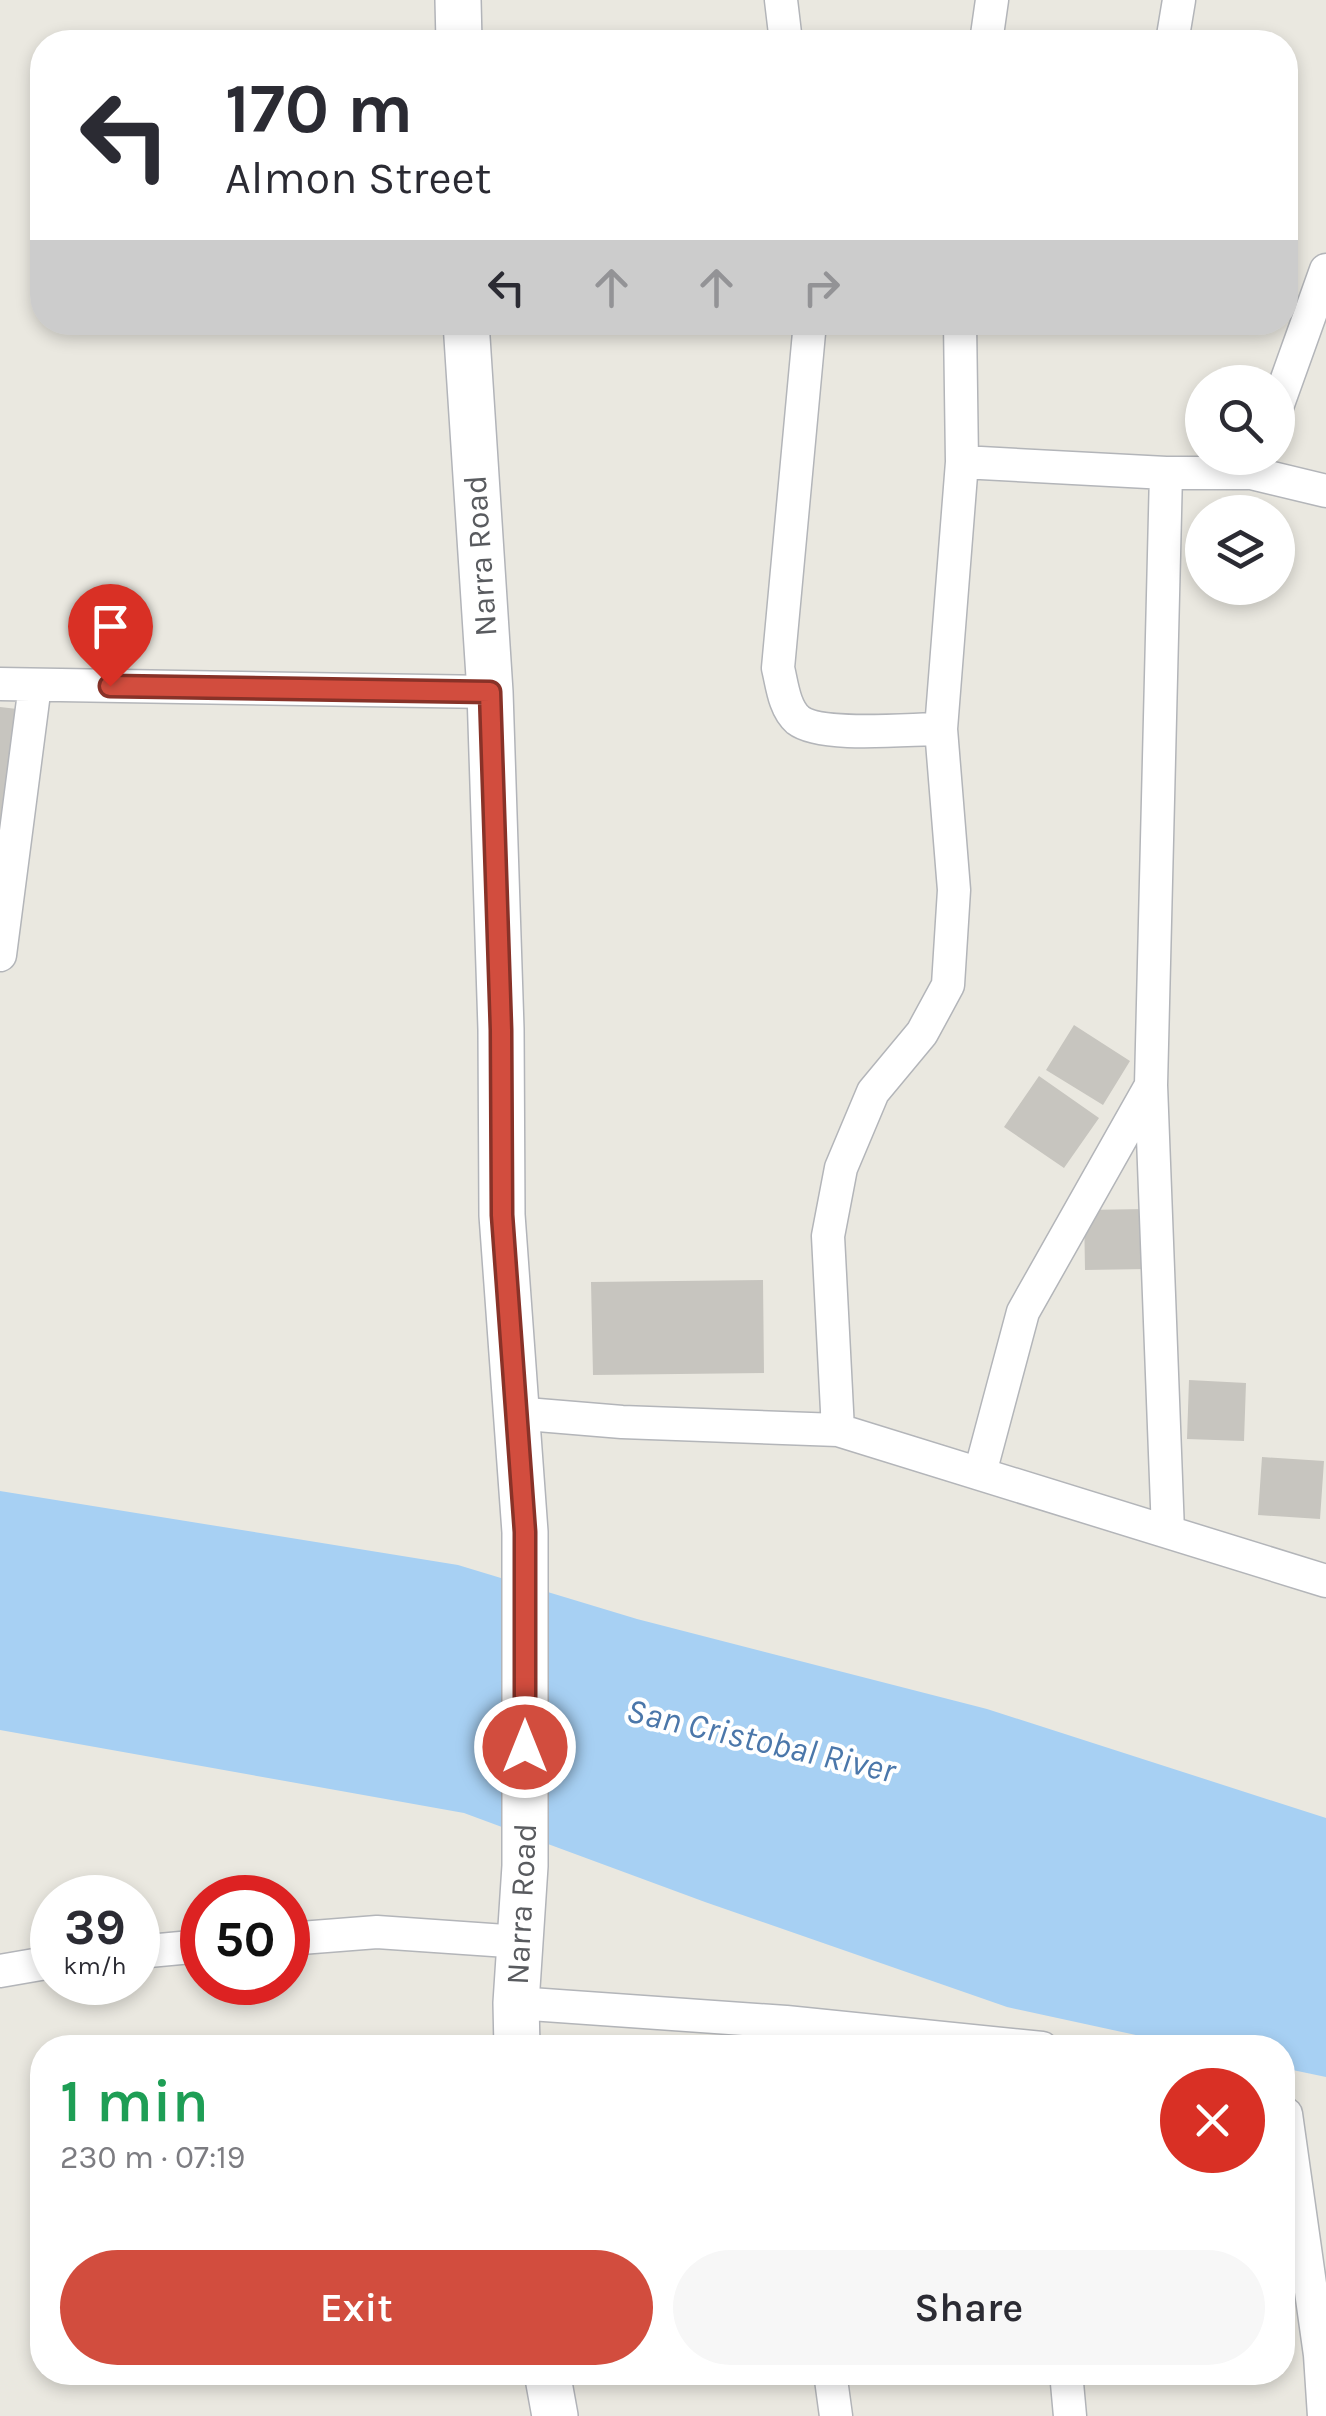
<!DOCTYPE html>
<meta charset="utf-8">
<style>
body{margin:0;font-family:Karla,sans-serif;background:#f7f7f7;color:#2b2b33;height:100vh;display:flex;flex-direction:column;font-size:38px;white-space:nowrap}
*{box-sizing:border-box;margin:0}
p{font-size:32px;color:#7c7c81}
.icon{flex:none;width:55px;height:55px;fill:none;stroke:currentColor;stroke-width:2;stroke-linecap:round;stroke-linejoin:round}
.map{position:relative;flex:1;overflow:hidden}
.sheet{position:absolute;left:30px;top:2035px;width:1265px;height:350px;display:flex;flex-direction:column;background:#fff;border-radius:40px;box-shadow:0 5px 15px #0003}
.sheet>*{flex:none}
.banner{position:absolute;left:30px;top:30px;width:1268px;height:305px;border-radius:40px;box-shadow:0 5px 15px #0003;background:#fff;color:#2b2b33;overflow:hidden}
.controls{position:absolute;left:1185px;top:365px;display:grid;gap:20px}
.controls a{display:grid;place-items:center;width:110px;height:110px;border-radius:50%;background:#fff;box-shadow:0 5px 15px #0003;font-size:50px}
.speed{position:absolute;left:30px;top:1875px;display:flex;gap:20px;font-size:50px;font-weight:700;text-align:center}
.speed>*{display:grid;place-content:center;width:130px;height:130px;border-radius:50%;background:#fff;box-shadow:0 5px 15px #0003;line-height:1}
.speed small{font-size:25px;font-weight:400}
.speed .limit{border:15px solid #d22;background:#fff;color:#111}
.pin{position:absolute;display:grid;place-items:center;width:85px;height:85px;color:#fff;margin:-102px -42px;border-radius:50% 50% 50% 0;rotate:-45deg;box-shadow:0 0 10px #0007}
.pin .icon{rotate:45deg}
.me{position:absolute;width:110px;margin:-55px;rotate:0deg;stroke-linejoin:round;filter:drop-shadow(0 0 8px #0008)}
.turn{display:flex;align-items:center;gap:35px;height:210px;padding:0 30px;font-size:45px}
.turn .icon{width:130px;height:130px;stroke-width:2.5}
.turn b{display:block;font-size:70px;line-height:85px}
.lanes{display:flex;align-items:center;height:95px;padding:0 30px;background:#0003;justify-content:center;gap:50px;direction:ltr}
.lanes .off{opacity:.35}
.round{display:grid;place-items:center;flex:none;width:105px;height:105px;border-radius:52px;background:#f7f7f7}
.head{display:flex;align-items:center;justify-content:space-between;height:170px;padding:0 30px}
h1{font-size:60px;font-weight:600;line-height:75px;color:#1e9e55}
.button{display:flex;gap:20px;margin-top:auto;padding:20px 30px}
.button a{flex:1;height:115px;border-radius:60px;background:#d24d3e;color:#fff;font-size:40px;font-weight:600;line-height:115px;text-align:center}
.button a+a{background:#f7f7f7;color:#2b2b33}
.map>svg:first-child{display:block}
</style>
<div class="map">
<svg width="1326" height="2416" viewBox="0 0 1326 2416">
<rect width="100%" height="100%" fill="#eae8e0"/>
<!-- water -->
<path fill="#a7d0f3" d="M0,1491L458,1565L637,1619L987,1709L1326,1818V2077L1283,2068L1282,2048L1191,2047L1007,2007L705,1902L464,1813L0,1730Z"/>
<!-- building -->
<path fill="#c7c5bf" d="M0,707L26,710L0,894Z
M1074,1025L1130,1061L1103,1105L1046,1070Z
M1039,1076L1099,1118L1064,1168L1004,1127Z
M1145,1209L1147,1269L1085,1270L1084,1210Z
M763,1280L764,1373L593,1375L591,1282Z
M1189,1380L1246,1383L1244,1441L1187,1439Z
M1262,1457L1324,1461L1320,1519L1258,1515Z"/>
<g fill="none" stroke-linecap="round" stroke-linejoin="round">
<!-- street casing -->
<g stroke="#b3b5b9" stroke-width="35">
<path id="street" d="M781,0L786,42
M986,42L992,0
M1172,42L1179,0
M810,322L778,668C782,684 784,708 798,720C821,738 909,729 941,729
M1278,404L1326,270
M962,462L1166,473H1251L1326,491
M1166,473L1151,1085L1168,1532
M0,684L490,692
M0,955L35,685
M514,1413L622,1422L838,1430L1326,1581
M838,1430L828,1236L841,1168L873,1092L922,1033L948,985L954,890L941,729L962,462L960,322
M980,1473L1023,1312L1150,1087
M288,1939L377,1932L522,1942
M138,1952L202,1946
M0,1971L52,1962
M516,2003L786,2022L1042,2048
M1282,2113L1286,2114L1320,2355L1324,2416
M830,2372L836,2416
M1066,2372L1070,2416"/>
</g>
<!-- secondary casing -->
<g stroke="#b2b4b9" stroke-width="48">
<path id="secondary" d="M458,0L459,42
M466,322L490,692L501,1029L502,1215L525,1532V1866L516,2003L517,2048
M547,2372L555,2416"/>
</g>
<!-- street -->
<use href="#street" stroke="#fff" stroke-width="32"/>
<!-- secondary -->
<use href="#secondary" stroke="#fff" stroke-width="45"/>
</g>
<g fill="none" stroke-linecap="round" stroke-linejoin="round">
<!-- route casing -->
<g stroke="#883228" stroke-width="25">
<path id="route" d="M110,686L490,692L501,1030L502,1215L525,1532V1747"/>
</g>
<!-- route -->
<use href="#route" stroke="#d24d3e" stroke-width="18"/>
</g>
<g text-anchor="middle" stroke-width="8" stroke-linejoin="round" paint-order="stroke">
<!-- street labels -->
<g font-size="32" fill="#595b5f" stroke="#fff">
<text transform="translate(480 556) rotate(-94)" y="11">Narra Road</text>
<text transform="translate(521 1904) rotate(-87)" y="11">Narra Road</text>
</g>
<!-- water labels -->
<g font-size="35" font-style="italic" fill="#4b77aa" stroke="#fff">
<text transform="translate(761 1740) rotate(13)" y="12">San Cristobal River</text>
</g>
</g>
</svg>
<div class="controls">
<a><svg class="icon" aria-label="search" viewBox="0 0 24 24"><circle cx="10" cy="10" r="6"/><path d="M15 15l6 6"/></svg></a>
<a><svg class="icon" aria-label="layers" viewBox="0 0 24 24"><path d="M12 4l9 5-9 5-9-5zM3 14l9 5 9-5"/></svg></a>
</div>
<div class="speed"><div>39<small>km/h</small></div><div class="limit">50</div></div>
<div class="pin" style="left:110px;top:686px;background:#d93025"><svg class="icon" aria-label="arrive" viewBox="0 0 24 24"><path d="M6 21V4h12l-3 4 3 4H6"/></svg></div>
<svg class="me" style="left:525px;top:1747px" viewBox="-20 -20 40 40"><circle r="17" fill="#d24d3e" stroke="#fff" stroke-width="3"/><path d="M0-11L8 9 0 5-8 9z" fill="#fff"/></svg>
<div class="banner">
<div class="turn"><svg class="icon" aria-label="left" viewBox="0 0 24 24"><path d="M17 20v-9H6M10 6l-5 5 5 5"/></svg><div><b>170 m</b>Almon Street</div></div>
<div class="lanes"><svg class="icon" aria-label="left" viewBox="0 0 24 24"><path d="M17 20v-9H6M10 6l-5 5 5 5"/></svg><svg class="icon off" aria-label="ahead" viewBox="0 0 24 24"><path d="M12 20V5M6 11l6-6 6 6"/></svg><svg class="icon off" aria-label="ahead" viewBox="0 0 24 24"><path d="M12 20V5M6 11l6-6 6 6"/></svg><svg class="icon off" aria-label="right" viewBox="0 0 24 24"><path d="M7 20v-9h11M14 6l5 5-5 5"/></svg></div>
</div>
<section class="sheet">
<div class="head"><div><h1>1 min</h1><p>230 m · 07:19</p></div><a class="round" style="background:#d93025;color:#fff"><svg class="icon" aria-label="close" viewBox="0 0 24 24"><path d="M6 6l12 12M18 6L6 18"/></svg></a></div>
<div class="button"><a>Exit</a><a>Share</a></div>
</section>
</div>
